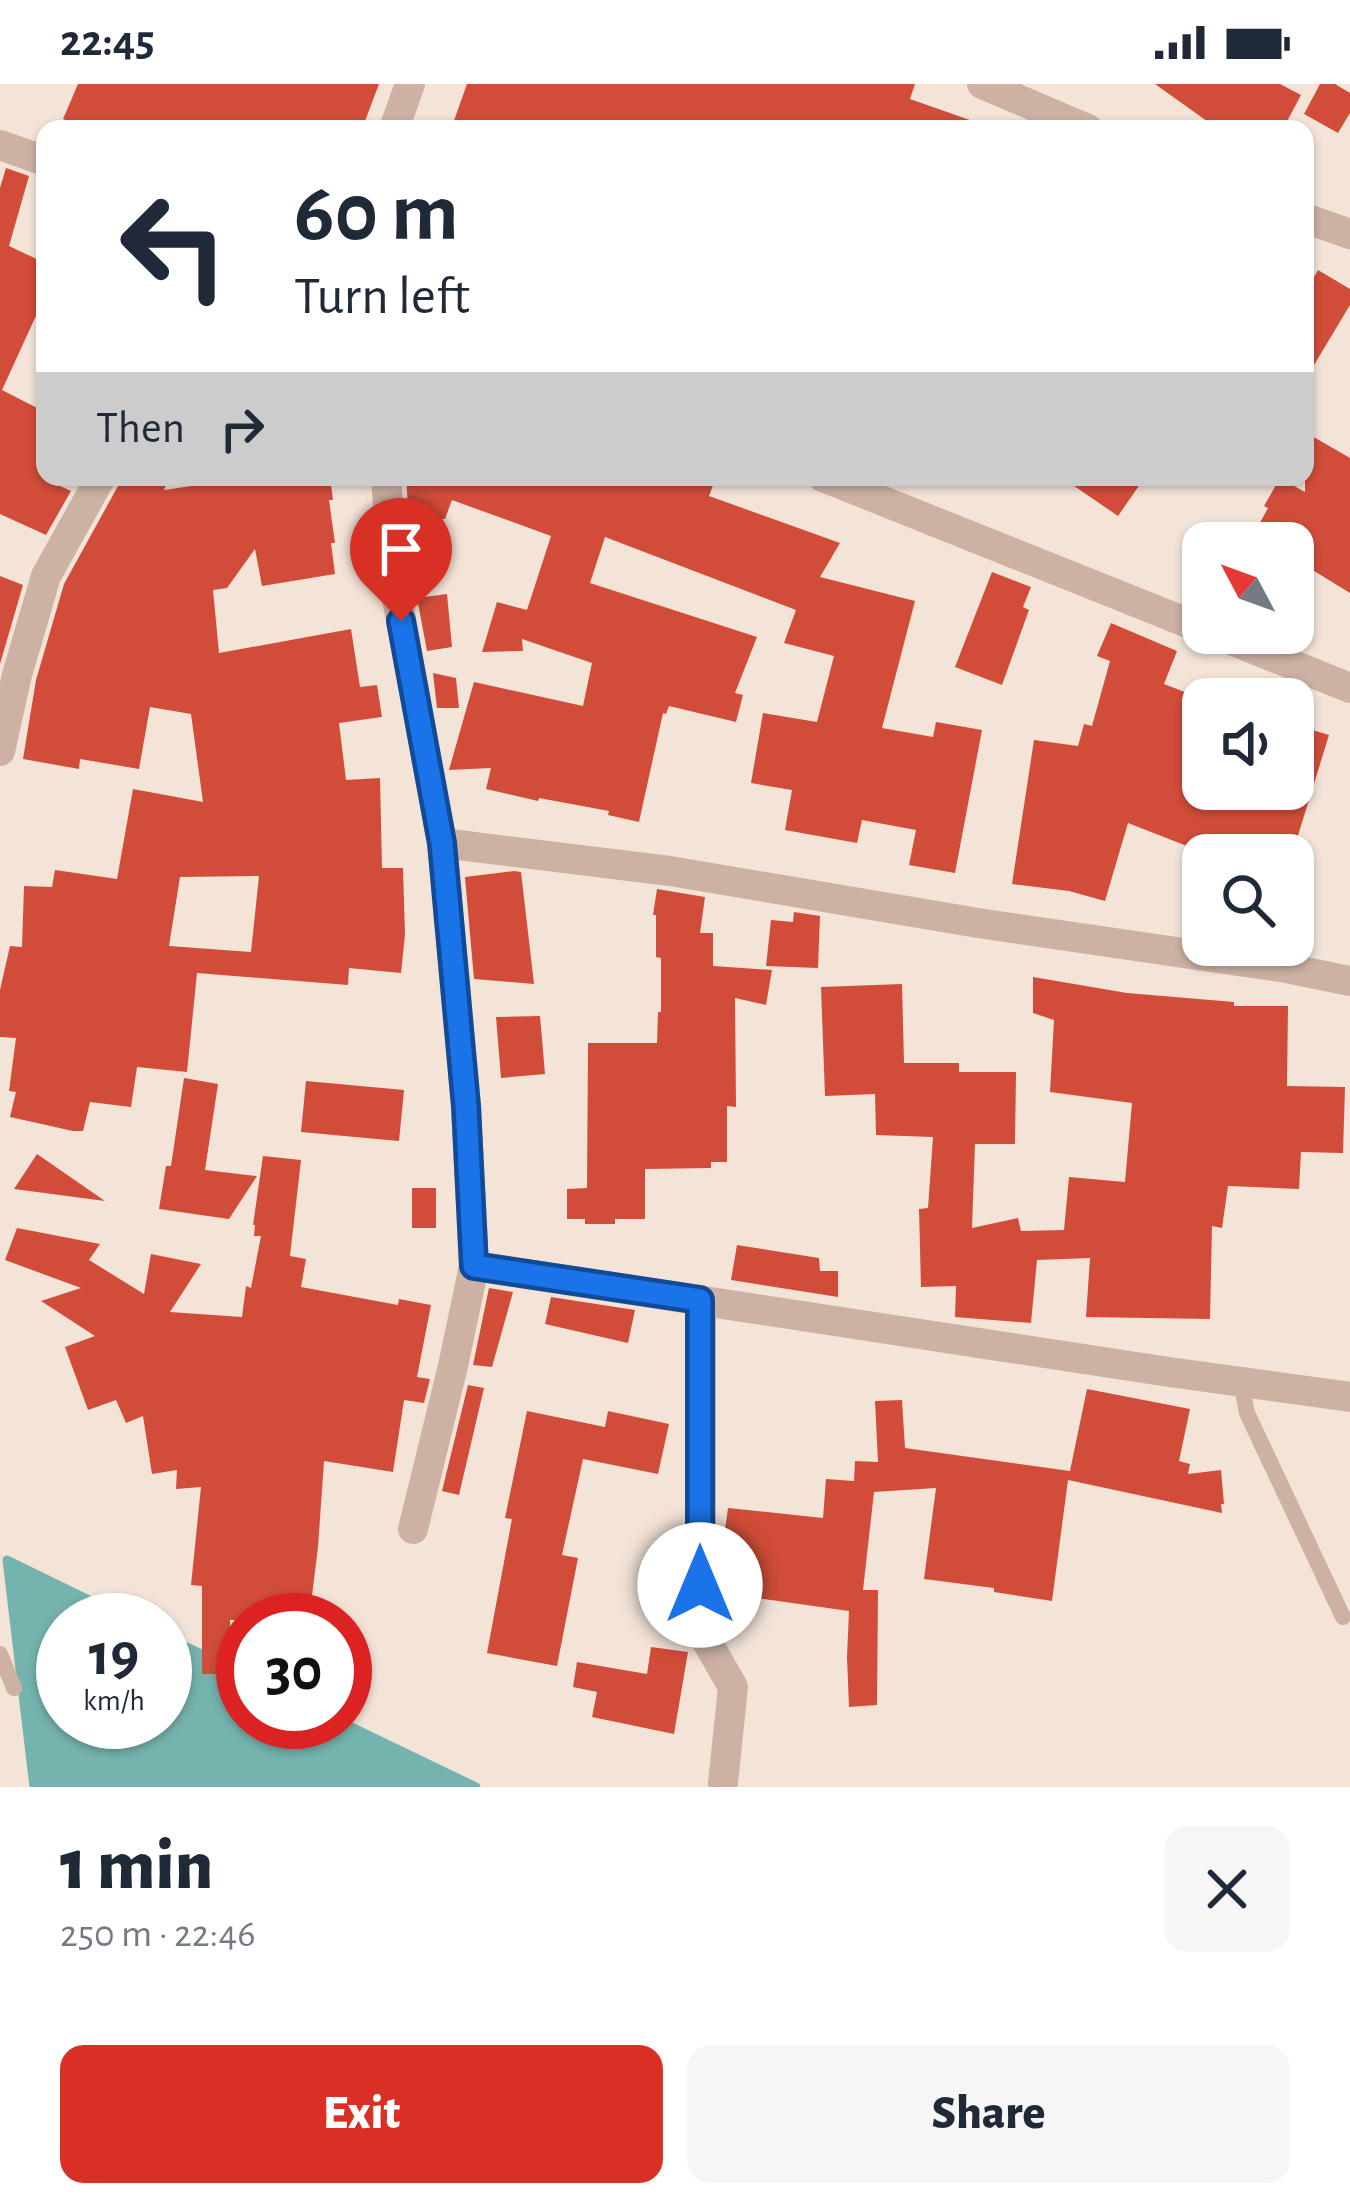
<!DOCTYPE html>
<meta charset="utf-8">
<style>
body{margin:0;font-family:"Alegreya Sans",sans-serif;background:#f6f6f7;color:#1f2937;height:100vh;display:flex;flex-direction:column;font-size:45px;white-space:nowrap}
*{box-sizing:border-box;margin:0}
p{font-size:39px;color:#747a83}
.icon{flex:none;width:66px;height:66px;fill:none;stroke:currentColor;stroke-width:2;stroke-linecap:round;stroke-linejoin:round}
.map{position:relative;height:1703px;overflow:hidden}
.panel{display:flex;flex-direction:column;background:#fff;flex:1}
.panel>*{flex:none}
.hud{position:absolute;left:36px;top:36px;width:1278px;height:366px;border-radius:24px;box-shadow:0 3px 9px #0004;background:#fff;color:#1f2937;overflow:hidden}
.needle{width:78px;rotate:311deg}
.tools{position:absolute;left:1182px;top:438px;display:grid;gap:24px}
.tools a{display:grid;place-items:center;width:132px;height:132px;border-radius:24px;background:#fff;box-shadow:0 3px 9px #0004;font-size:60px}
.speed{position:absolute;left:36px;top:1509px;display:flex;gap:24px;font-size:60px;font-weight:700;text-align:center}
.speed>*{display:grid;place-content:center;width:156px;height:156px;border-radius:50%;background:#fff;box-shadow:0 3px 9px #0004;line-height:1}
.speed small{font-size:30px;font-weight:400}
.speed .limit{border:18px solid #d22;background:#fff;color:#111}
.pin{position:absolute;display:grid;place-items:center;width:102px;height:102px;color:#fff;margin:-123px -51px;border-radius:50% 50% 50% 0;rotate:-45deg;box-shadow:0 0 12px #0007}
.pin .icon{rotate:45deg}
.me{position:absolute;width:132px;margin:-66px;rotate:0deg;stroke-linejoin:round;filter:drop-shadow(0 0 9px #0008)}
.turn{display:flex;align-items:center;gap:42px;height:252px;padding:0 60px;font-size:54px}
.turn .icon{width:156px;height:156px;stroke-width:2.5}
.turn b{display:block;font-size:84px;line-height:102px}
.then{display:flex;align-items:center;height:114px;padding:0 60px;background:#0003;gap:24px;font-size:45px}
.round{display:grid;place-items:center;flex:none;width:126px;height:126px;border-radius:24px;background:#f6f6f7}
.head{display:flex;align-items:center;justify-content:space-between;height:204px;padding:0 60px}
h1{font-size:72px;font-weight:800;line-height:90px}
.button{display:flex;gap:24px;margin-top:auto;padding:24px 60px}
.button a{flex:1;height:138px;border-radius:24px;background:#d93025;color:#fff;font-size:48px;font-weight:800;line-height:138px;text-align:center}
.button a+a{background:#f6f6f7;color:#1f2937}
.status{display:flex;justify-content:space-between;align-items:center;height:84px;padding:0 60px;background:#fff;direction:ltr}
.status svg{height:33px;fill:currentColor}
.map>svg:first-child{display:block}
</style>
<div class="status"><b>22:45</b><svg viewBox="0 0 49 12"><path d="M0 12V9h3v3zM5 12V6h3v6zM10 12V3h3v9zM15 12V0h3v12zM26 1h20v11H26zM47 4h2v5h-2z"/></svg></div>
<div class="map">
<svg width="1350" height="1703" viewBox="0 0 1350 1703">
<rect width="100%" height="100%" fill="#f4e4d8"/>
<!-- water -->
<path fill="#75b3af" d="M7,1476L130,1536H63V1638H165V1553L243,1590V1638H341L476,1703H34Z"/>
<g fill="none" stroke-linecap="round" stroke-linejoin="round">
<!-- stream -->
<path stroke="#75b3af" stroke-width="9" d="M165,1553L206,1572
M221,1580L243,1590
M341,1638L476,1703
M34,1703L7,1476L130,1536"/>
</g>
<!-- building -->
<path fill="#d14d39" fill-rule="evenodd" d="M78,0H379L362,45H88L63,35Z
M467,0H915L910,15L984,41L983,45H451Z
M1155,0H1280L1301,11L1283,45H1218Z
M1320,0H1335L1350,9V29L1338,49L1304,30Z
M6,84L29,92L9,162L45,179V212L2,306L45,328V395L71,407L46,451L0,430V104Z
M1318,186L1350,205V221L1305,296V209Z
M1305,348L1350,374V509L1293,474V459H1249L1268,424L1264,422L1280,394L1305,408Z
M120,393H169L164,406L253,393H330L333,416H329L335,459H331L335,490L262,502L255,465L227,504L213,506L219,569L351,545L360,603L377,601L382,633L339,639L346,696L380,694L382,784H403L405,851L401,889L349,884L348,901L197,889L187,988L137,983L131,1023L90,1018L83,1047H73L10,1033L16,1008L9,1007L16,954L0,953V906L10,862L22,863L24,802L52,803L55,786L117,795L133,705L203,718L191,630L150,623L139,685L80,675L79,685L23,675L36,596L64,500L118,402ZM259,792L251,868L169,862L180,793Z
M406,393H716L709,412L840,459L820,493L915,517L882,644L933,653L936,638L982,646L955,789L909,781L916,746L862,736L857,759L785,746L792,706L751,699L763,629L817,638L834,572L784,559L796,526L605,453L590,499L757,553L735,609L743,611L736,638L669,622L666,630L663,629L639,738L608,731L609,727L539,714L538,717L486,705L491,684L449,686L474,598L583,622L592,579L522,555L523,567L482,568L497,518L527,526L551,452L452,416L445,435L409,436Z
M1061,393H1145L1118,432Z
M992,488L1031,503L1023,523L1029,526L1002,601L955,583Z
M0,492L23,501L0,580Z
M447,510L452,563L427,567L417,514Z
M1111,539L1177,567L1164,600L1203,615V705H1293V640L1329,651L1292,771H1210L1128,739L1105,817L1069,807L1012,800L1034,656L1078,662L1084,640L1092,642L1110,577L1097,572Z
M433,589L456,594L459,624H437Z
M514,787L521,788L534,900L474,895L465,793Z
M657,805L705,813L700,849H713V882L772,886L766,921L735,914L736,1023L727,1022V1078H711V1084L645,1085V1135H615V1140H585V1135H567V1105L587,1104L588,959H657L658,928H661V874L656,873V831H653Z
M794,828L820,832L818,884L766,882L771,836L793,838Z
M1033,893L1127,909L1234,918V922H1288L1287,1002L1345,1003L1343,1069L1301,1068L1299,1105L1228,1102L1222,1144L1212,1142L1210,1235L1086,1233L1090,1174L1037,1176L1031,1239L955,1233L956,1202L921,1203L919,1125L928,1124L933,1053L876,1051L875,1010L825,1012L821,903L902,900L904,979H959V988H1016L1015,1060H975L972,1144L1018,1134L1021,1147L1064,1146L1069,1093L1125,1098L1132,1019L1050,1008L1054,936L1033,929Z
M540,932L545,990L501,994L496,933Z
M184,994L218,1000L205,1086L257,1092L229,1135L159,1125L166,1082H171Z
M306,997L404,1006L399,1057L301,1048Z
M37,1070L105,1117L14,1105Z
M263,1072L301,1076L290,1172L306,1175L301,1203L398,1221L399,1215L431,1221L417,1293L430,1295L424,1319L404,1316L393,1388L324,1377L318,1463L309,1536H230V1590H202V1502L191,1501L201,1403L176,1405L177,1386L152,1390L143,1332L126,1339L116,1316L88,1326L65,1263L95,1252L41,1217L81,1204L5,1176L17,1144L100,1160L89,1176L144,1210L151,1170L201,1180L170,1228L242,1233L246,1202L251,1204L261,1152H254L255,1141H253Z
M412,1104H436V1144H412Z
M737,1161L819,1174L820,1187H838V1213L731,1196Z
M489,1204L513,1208L492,1283L473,1281Z
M551,1213L635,1226L628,1259L545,1240Z
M468,1301L484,1304L459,1411L442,1407Z
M1087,1305L1190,1325L1179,1377L1190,1380L1188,1390L1221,1386L1224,1420H1221L1222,1429L1068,1396L1052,1517L994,1508V1504L924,1495L936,1404L874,1408L863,1506H878L877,1621L849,1623L847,1573L849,1527L721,1509V1475L728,1424L823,1434L826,1395L854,1397L855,1377L878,1378L875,1317L902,1316L905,1364L1070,1387Z
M527,1327L605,1343L608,1327L669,1340L658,1390L583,1375L562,1471L578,1474L557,1582L487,1569L512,1435L505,1434Z
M651,1563L688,1568L674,1650L592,1633L597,1608L573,1603L577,1578L647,1590Z"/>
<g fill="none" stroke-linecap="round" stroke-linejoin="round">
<!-- service -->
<path stroke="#cdb2a3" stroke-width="16" d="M1241,1298L1247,1329L1343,1533
M0,1570L14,1604"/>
<!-- minor -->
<path stroke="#cdb2a3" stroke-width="30" d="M982,0L1088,45
M394,45L410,0
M1305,134L1350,150
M386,393L393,492L442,759L466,1022L474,1182L453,1282L413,1445
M0,667L17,591L46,492L101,393
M442,759L670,787L978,839L1286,884L1350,897
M474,1182L1169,1288L1350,1313
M701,1216V1547L733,1603L723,1699"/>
<!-- tertiary -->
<path stroke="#cdb2a3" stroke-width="30" d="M0,61L45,77
M823,393L1203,545
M1214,549L1350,604"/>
</g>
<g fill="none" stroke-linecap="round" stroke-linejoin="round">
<!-- route casing -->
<g stroke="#114b97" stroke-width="30">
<path id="route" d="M401,537L442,759L466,1022L474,1182L700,1216V1501"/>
</g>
<!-- route -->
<use href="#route" stroke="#1a73e8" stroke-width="21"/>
</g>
</svg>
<div class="tools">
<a><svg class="needle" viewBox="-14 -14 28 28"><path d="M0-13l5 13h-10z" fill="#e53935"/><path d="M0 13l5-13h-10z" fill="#747a83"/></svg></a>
<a><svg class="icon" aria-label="sound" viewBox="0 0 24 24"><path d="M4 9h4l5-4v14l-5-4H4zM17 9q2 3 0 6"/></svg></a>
<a><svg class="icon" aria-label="search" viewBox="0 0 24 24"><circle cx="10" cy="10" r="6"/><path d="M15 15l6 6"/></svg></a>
</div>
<div class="speed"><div>19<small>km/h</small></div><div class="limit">30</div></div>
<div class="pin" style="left:401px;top:537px;background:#d93025"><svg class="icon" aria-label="arrive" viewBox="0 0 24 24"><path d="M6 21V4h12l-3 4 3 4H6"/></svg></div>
<svg class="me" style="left:700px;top:1501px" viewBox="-20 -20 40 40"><circle r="19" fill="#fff"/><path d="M0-13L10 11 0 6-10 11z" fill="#1a73e8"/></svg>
<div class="hud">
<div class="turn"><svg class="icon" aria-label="left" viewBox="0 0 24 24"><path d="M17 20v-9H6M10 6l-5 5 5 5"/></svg><div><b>60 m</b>Turn left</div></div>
<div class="then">Then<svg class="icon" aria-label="right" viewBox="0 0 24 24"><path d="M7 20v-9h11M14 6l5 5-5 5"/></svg></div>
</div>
</div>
<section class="panel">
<div class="head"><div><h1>1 min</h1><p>250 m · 22:46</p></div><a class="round"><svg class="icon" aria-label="close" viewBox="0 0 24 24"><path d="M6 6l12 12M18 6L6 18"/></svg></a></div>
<div class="button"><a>Exit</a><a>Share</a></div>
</section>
